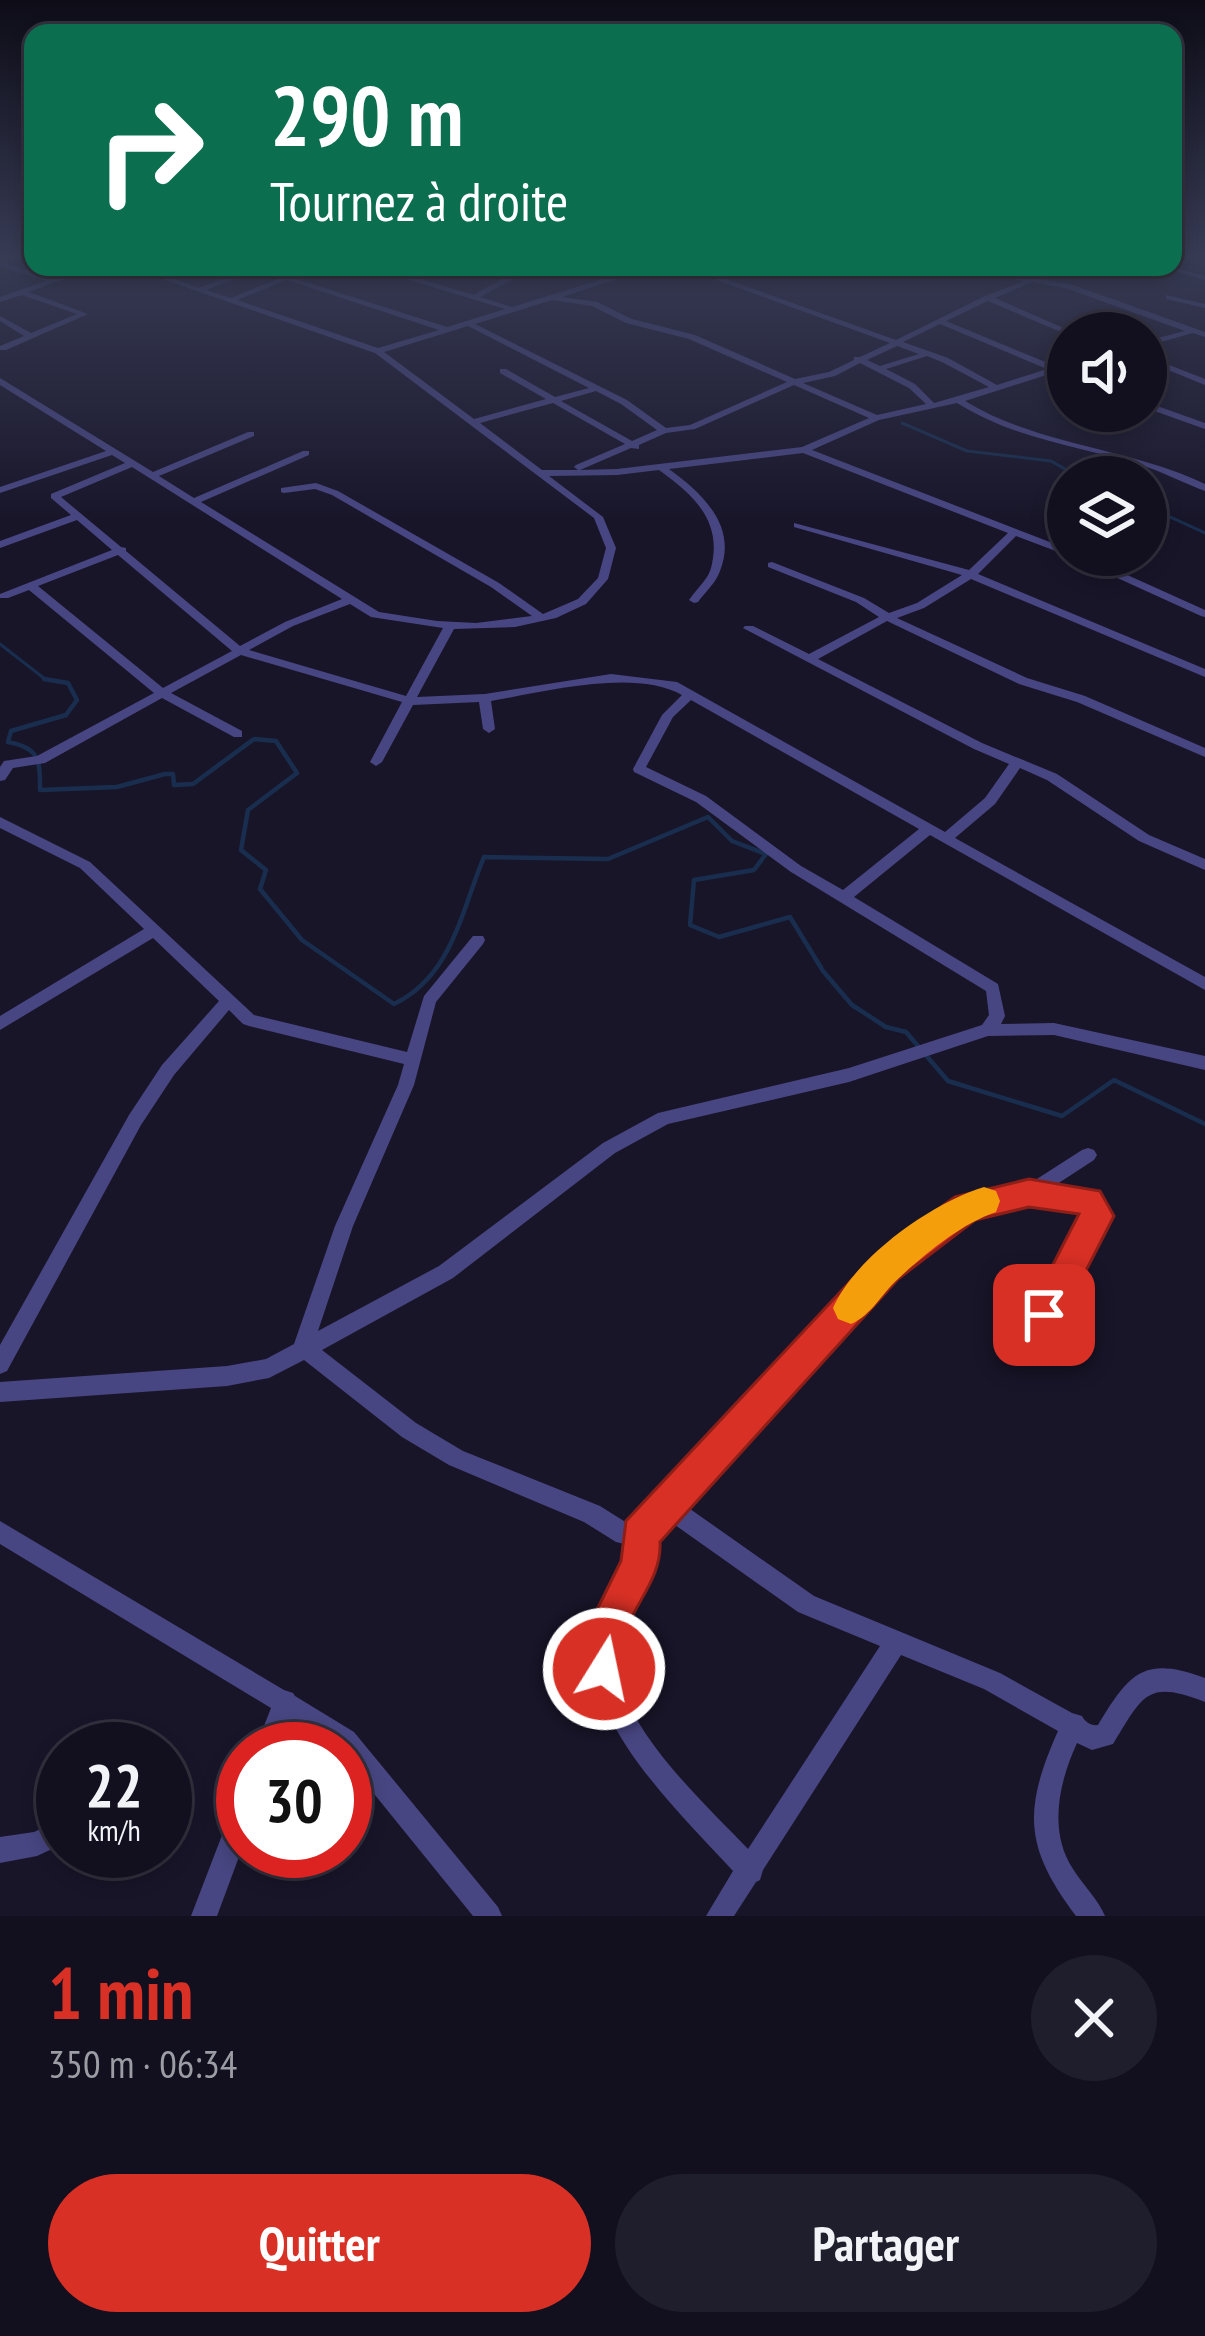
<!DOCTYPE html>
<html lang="fr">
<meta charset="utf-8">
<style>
body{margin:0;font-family:"PT Sans Narrow",sans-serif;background:#1f1e2c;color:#f1f3f6;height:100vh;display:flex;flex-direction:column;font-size:45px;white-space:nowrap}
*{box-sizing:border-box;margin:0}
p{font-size:39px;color:#9c9da4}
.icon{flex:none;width:66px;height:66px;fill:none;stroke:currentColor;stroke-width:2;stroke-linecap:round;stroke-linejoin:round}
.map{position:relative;height:1916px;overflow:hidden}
.drawer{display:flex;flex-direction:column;background:#12101f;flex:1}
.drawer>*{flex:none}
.banner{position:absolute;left:24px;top:24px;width:1158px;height:252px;border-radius:24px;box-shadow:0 6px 18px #0003,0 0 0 3px #31303d;background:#0b6e4f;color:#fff;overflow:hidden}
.fabs{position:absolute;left:1047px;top:312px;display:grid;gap:24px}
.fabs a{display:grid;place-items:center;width:120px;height:120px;border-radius:50%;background:#12101f;box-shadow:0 6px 18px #0003,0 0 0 3px #31303d;font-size:60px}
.speed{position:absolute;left:36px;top:1722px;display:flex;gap:24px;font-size:60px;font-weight:700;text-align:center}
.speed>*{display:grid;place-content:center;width:156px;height:156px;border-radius:50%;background:#12101f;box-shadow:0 6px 18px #0003,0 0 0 3px #31303d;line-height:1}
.speed small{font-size:30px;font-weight:400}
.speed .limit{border:18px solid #d22;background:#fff;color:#111}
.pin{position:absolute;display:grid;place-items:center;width:102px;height:102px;color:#fff;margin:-51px;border-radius:24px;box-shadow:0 6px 18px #0006}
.me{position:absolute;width:132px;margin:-66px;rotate:10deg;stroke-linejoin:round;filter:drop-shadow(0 0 9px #0008)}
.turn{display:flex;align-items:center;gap:42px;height:252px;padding:0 48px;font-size:54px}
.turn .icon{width:156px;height:156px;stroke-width:2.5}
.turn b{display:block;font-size:84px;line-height:102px}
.round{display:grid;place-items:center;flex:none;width:126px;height:126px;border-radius:63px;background:#1f1e2c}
.overview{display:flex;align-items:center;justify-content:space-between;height:204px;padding:0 48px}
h1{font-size:72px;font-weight:800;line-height:90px;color:#d93025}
.cta{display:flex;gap:24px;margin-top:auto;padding:24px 48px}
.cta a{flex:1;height:138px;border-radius:72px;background:#d93025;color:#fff;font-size:48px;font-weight:800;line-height:138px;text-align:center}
.cta a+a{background:#1f1e2c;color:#f1f3f6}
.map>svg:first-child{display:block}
</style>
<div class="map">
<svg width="1205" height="1916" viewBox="0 0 1205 1916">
<rect width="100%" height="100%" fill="#181529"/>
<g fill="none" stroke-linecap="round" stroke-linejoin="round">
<!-- stream-far1 -->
<path stroke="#192e4e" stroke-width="3" d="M902,423L967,451L1051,461L1079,477
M1146,506L1205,533
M0,644L45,679L60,682"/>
<!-- stream -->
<path stroke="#192e4e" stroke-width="4.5" d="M44,679L68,683L77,700L66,715L11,731L8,742C40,748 40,760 40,790L117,787L165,774H173L174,785L193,784L254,739L276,741L297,773L248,810L241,850L266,870L260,889L302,940L394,1004C452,976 461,912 484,857L608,859L708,817L732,841L766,854L754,870L694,880L690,925L719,937L790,917L823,971L852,1005L886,1027L906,1032L948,1081L1062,1116L1114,1080L1205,1124"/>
<!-- street -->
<path fill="#484682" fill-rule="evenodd" d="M0,262L53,278L84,267H95L29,292L88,314L6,350H0V346L24,336L0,321V316L31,333L77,314L22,295L0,302V297L46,281L0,266Z
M128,267C140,267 152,274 163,272C173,271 179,267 190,267L166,276L199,288L255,267H266L206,290L231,298L307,267H317L293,278L447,327L505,309L367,267H379L474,295C498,280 521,267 551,267L515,278L480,297L512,307L642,267H654L562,297L597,302L632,319L695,335L795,379L829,372L854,360V357H860L890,343L681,267H692L896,340L985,296L1024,281L958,267C982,267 1007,278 1029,277C1042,277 1053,267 1068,267L1040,279L1073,285L1205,332V337L1193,333L1146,346V341L1185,331L1068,289L1033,282L995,298L1075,333L1068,335L988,301L946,321L1055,366L1068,363V368L965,401C1039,446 1127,447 1205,484V491C1184,483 1165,473 1144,466C1077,445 1019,441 957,403L879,420L812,450L1068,549V555H1083L1205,610V617L1201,616L1069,556L1016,536L978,574L1205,669V677L971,579L924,608L897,618L1027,678L1085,696L1205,748V757L1077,702L1019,684L887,621L818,659L982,743L1057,774L1149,835L1205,859V870L1139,841L1047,780L1020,768L995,804L955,838L1205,977V990L930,835L854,897L998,984L1005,1016L1001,1024L1054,1023L1205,1056V1070L1054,1035L988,1036L849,1082L668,1124L615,1153L453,1278L322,1350L416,1423L463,1451L600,1506L627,1523L636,1524L879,1262L960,1201L1026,1186L1082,1150L1088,1148L1094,1150L1097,1155L1094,1160L1051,1188L1095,1195L1107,1216L1051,1321L1044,1324L1037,1321L1034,1315L1088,1216L1084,1208L1029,1201L971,1214L893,1274L683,1504L814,1596L1000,1673L1072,1713L1082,1716C1085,1722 1091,1726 1098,1725C1129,1674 1143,1655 1205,1678V1702C1146,1679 1143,1696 1113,1744L1092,1750L1077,1743C1059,1782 1048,1831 1073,1869C1083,1885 1098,1899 1105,1916H1076C1024,1847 1023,1810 1058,1731L984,1689L901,1655L763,1870L760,1880L756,1882L734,1916H706L733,1871C682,1815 582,1722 593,1639C597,1605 626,1580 629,1545L616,1542L584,1522L449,1465L402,1437L304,1360L269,1378L227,1386L0,1402V1382L227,1366L266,1359L294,1344L335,1226L398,1085L404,1064L249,1026L243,1024L229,1010L174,1075L141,1125L7,1371L0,1374V1345L129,1115L162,1065L219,1001L153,938L0,1030V1016L144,929L80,868L0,828V817L90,862L254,1015L407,1052L424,996L473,936H483L485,940L483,944L436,1002L414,1085L353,1226L318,1331L439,1266L603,1143L658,1113L849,1068L982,1025L989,1015L986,991L791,872L696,802L634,772L633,769L662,715L682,695C634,668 544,692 491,701L495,729L489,733L483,729L479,702L413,705L382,762L376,766L370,762L402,702L241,655L171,693L242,731V737H234L162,698L45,763L13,768L5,780L0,781V767L4,761L37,756L154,693L29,590L8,598H0V594L112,550L77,520L0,548V541L71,515L51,498V494L125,463L112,455L0,493V487L106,451L0,385V378L153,472L248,432H254V436L159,476L194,498L303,451H309V455L201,502L379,612L437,621L476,623L532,616L491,587L332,495L315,489L284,493L281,492V488L316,483L338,491L499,583L543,614L578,599L598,578L606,548L594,518L375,353ZM287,280L439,330L378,348L237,300ZM552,300L592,306L626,323L689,339L787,382L690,425L666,428L627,400L475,324ZM940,324L1047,369L997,385L948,358L903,342ZM468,326L589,388L555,397L506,369H500V373L546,399L474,419L384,352ZM897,346L919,354L880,366L867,360ZM927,356L942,362L989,387L934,403L915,384L886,369ZM860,363L909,388L926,404L877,415L803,383L835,376ZM794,385L869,418L802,447L617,469L580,470L631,448L639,449V445L666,433L695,429ZM596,391L621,404L657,430L632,441L561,401ZM553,403L625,444L576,465L574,467L578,470H542L480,423ZM803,453L1008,533L969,570L794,523V527L962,575L917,603L889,613L864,598L772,562L768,563V567L856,602L879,617L809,654L753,626H745L743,628L974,749L1009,764L985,798L945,832L677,682L611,674L485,694L417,697L454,629L515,627L556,618L586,604L608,579L616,548L603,517L549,476L617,475L659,470C689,492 719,516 713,558C712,564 711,571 707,577C702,585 694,592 689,600L694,603L698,602C705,592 716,583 720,571C738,526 702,493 669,469ZM132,467L342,599L285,622L240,646L126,551V548L121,547L61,497ZM118,555L232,651L163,688L38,586ZM350,604L371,617L443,628L406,696L249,650L293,626ZM691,700L919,829L843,890L801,866L706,796L646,767L673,717ZM668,1520L798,1612L880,1646L748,1849C700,1798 602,1712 616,1635C619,1617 632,1602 640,1585C645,1574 650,1562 651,1550C651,1547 650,1544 651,1541C653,1534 663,1525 668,1520Z
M1160,267H1172L1205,276V280Z
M1166,295L1205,304V308L1166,299Z
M1146,356L1205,379V385L1146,361Z
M1146,402L1205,423V429L1146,408Z
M0,1521L284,1690L293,1693L295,1696L354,1732L498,1907L502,1916H473L345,1758V1749H338L290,1720L279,1749H255L271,1708L0,1544Z
M243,1801V1846L217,1916H191L234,1804Z
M63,1818V1844L37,1856L0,1863V1837L34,1832Z"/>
</g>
<!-- sky -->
<linearGradient id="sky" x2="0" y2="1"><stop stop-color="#0d0c17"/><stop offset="0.49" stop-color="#373b54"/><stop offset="1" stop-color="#373b54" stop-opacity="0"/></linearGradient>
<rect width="1205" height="523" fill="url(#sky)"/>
<!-- route -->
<path fill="#d93025" stroke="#8d1f18" stroke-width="3" d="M1029,1179L1100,1191L1114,1216L1057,1327L1044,1331L1032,1327L1027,1315L1079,1214L1029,1207L975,1220L898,1279L660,1542C662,1583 628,1607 623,1645C621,1660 625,1669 619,1684L604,1690L589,1684L582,1640L621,1561L626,1521L874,1256L955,1197Z"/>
<!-- slow -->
<path fill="#f59e0b" d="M984,1187L996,1191L1000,1201L996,1212C961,1224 926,1253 899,1278C882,1293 872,1315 851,1324L838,1319L833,1308C856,1256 932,1203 984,1187Z"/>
</svg>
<div class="fabs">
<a><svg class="icon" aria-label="sound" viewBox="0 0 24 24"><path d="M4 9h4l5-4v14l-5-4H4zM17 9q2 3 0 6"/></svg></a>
<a><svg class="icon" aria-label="layers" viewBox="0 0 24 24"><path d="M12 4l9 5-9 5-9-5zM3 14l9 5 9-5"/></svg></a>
</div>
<div class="speed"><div>22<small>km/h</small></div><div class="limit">30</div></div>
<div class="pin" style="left:1044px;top:1315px;background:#d93025"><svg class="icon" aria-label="arrive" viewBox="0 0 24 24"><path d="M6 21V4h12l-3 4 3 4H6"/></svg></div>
<svg class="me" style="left:604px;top:1669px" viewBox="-20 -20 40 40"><circle r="17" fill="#d93025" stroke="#fff" stroke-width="3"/><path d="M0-11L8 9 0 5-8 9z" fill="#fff"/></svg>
<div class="banner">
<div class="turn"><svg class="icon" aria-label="right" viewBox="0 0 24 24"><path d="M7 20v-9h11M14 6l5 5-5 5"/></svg><div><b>290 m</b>Tournez à droite</div></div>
</div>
</div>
<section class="drawer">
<div class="overview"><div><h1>1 min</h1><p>350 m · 06:34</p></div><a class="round"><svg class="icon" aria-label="close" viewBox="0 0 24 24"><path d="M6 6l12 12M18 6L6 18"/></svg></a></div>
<div class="cta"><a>Quitter</a><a>Partager</a></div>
</section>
